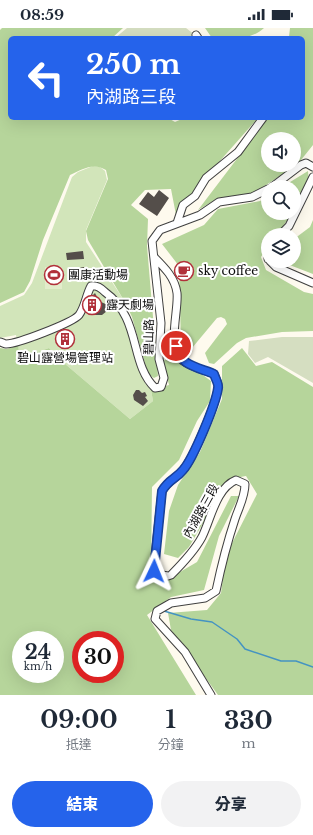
<!DOCTYPE html>
<html lang="zh-TW">
<meta charset="utf-8">
<style>
body{margin:0;font-family:"Libre Baskerville","Noto Sans TC",serif;background:#f2f2f3;color:#1f2937;height:100vh;display:flex;flex-direction:column;font-size:15px;white-space:nowrap}
*{box-sizing:border-box;margin:0}
p{font-size:13px;color:#747a83}
.icon{flex:none;width:22px;height:22px;fill:none;stroke:currentColor;stroke-width:2;stroke-linecap:round;stroke-linejoin:round}
.map{position:relative;height:667px;overflow:hidden}
.drawer{display:flex;flex-direction:column;background:#fff;flex:1}
.drawer>*{flex:none}
.top-card{position:absolute;left:8px;top:8px;width:297px;height:84px;border-radius:6px;box-shadow:0 4px 16px #0002;background:#2563eb;color:#fff;overflow:hidden}
.controls{position:absolute;left:261px;top:104px;display:grid;gap:8px}
.controls a{display:grid;place-items:center;width:40px;height:40px;border-radius:50%;background:#fff;box-shadow:0 4px 16px #0002;font-size:20px}
.speed{position:absolute;left:12px;top:603px;display:flex;gap:8px;font-size:20px;font-weight:700;text-align:center}
.speed>*{display:grid;place-content:center;width:52px;height:52px;border-radius:50%;background:#fff;box-shadow:0 4px 16px #0002;line-height:1}
.speed small{font-size:10px;font-weight:400}
.speed .limit{border:6px solid #d22;background:#fff;color:#111}
.pin{position:absolute;display:grid;place-items:center;width:34px;height:34px;color:#fff;margin:-17px;border:2px solid #fff;border-radius:50%;box-shadow:0 1px 4px #0007}
.me{position:absolute;width:44px;margin:-22px;rotate:2deg;stroke-linejoin:round;filter:drop-shadow(0 0 3px #0008)}
.turn{display:flex;align-items:center;gap:14px;height:84px;padding:0 12px;font-size:18px}
.turn .icon{width:52px;height:52px;stroke-width:2.5}
.turn b{display:block;font-size:28px;line-height:34px}
.eta{display:flex;justify-content:space-evenly;align-items:center;height:68px;text-align:center}
.eta b{font-size:24px;font-weight:800;line-height:28px}
.primary-button{display:flex;gap:8px;margin-top:auto;padding:8px 12px}
.primary-button a{flex:1;height:46px;border-radius:24px;background:#2563eb;color:#fff;font-size:16px;font-weight:800;line-height:46px;text-align:center}
.primary-button a+a{background:#f2f2f3;color:#1f2937}
.status{display:flex;justify-content:space-between;align-items:center;height:28px;padding:0 20px;background:#fff;direction:ltr}
.status svg{height:11px;fill:currentColor}
.map>svg:first-child{display:block}
</style>
<div class="status"><b>08:59</b><svg viewBox="0 0 49 12"><path d="M0 12V9h3v3zM5 12V6h3v6zM10 12V3h3v9zM15 12V0h3v12zM26 1h20v11H26zM47 4h2v5h-2z"/></svg></div>
<div class="map">
<svg width="313" height="667" viewBox="0 0 313 667">
<rect width="100%" height="100%" fill="#fefaee"/>
<!-- green -->
<path fill="#d2e5ba" d="M93,138L100,139L105,143L107,152L86,202V214L123,271L139,336L145,355L151,362L153,373L130,391L64,335L49,320L20,330L16,307L0,310V278L24,267L32,255L72,149L78,144Z"/>
<!-- forest -->
<path fill="#b6d59b" fill-rule="evenodd" d="M2,0H123L112,10H10V90H168L175,94L184,90H258L203,152L176,187L171,161L145,162L131,177L148,191L147,218L158,348L154,350L148,346L132,289L126,276L88,212L86,203L108,151L106,142C93,134 83,141 70,147L43,212L30,253L24,264L0,275V2Z
M205,0H264C250,13 230,10 212,10Z
M290,0H313V117L297,137L249,168L218,170L198,182L268,90H303V10H286L289,9ZM268,111H294V137H268Z
M308,143L309,154L294,181V159H282Z
M268,168V185H292L277,207H268V219L261,229L266,242L304,264L313,266V303L282,304L246,310L237,315L214,336L209,335L205,325L227,296L225,291L221,289L217,290L187,326L181,317L179,238L162,216L204,197L218,181L260,173Z
M313,192V246L287,236L286,233H294V211L310,199Z
M18,317L20,330L49,320L64,335L130,391L153,373L151,362L169,357L163,333L171,329L196,342L211,353L210,373L197,393L179,432L152,459L151,544L168,551L197,534L231,468H239L219,508L204,562L171,569L147,587L196,667H0V320L7,321ZM21,612H55V646H21ZM81,612H115V646H81Z
M242,320L256,338L272,334L313,359V667H218L171,602L168,585L207,582L221,565L226,527L257,466L246,448L229,451L189,519L178,530L164,526L169,483L178,457L200,424L222,371V338Z"/>
<!-- cemetery -->
<path fill="#d5dec1" d="M127,0H186L199,10H115Z
M282,309H313V355L268,329L255,335L248,326L249,313Z"/>
<!-- pitch -->
<path fill="#e2edcb" d="M45,239H62V261H45Z"/>
<g fill="none" stroke-linecap="round" stroke-linejoin="round">
<!-- stream -->
<path stroke="#4493c2" stroke-width="1.5" d="M164,583L191,591L212,594L237,611L245,621L281,633H296L313,639"/>
</g>
<!-- building -->
<path fill="#544e4a" d="M159,162L169,170L157,188L139,176L148,164L154,169Z
M83,223L84,231L67,232L66,225Z
M84,239L86,249L79,250L78,240Z
M95,265L99,273L112,279L102,287H94L88,280L93,267Z
M67,305L72,311L63,317L59,311Z
M136,362H139L142,365L145,364L147,368L145,369L148,373L143,378L134,372L133,367Z"/>
<g fill="none" stroke-linecap="round" stroke-linejoin="round">
<!-- minor casing -->
<g stroke="#404040" stroke-width="9">
<path id="minor" d="M196,7L198,10
M272,159L301,137L306,135L313,139
M177,195L183,177L195,168L206,150L238,124L263,90
M280,207L289,198L313,149
M268,224V231
M154,229C165,240 175,250 177,265C179,282 166,322 183,333C191,339 204,342 214,346C216,350 219,356 218,360C216,376 193,431 183,442C176,451 169,451 162,463L154,538L156,546L168,548L171,547C182,536 195,522 202,509C211,491 216,460 236,452L245,456C245,469 239,479 235,491C227,515 221,539 216,563L205,570L171,575L157,583L155,591L185,624L211,667
M270,233L276,239L313,255
M0,314C1,314 5,316 6,316C17,316 72,295 79,287C85,279 86,267 91,258C97,257 101,260 105,264C142,291 129,335 155,360L161,359L164,350L159,331L161,295L152,213L160,202L200,187L219,174L252,169L268,161"/>
</g>
<!-- minor -->
<use href="#minor" stroke="#fff" stroke-width="7"/>
</g>
<g fill="none" stroke-linecap="round" stroke-linejoin="round">
<!-- route casing -->
<g stroke="#184099" stroke-width="10">
<path id="route" d="M154,543L162,463C169,451 176,451 183,442C193,431 216,376 218,360C219,356 215,350 214,346C197,339 179,337 176,318"/>
</g>
<!-- route -->
<use href="#route" stroke="#2563eb" stroke-width="7"/>
</g>
<!-- icons -->
<defs>
<g id="cafe-ring" transform="scale(1)"><circle r="9.5" fill="#fff" stroke="#b1303a" stroke-width="1.5"/><path d="M-5.5-4.5H6V0H3Q3 3.5 0 3.5H-2.5Q-5.5 3.5-5.5 0ZM3-3.2v2h1.7v-2ZM-6 4.5H4V6H-6Z" fill="#b1303a"/></g>
<g id="stadium-ring" transform="scale(1)"><circle r="9.5" fill="#fff" stroke="#b1303a" stroke-width="1.5"/><path d="M0-5a6.5 5 0 1 0 0 10a6.5 5 0 1 0 0-10ZM-3.5-1.8h7v3.6h-7Z" fill="#b1303a"/></g>
<g id="building-ring" transform="scale(1)"><circle r="9.5" fill="#fff" stroke="#b1303a" stroke-width="1.5"/><path d="M-4-6H4V6H1V3H-1V6H-4ZM-2.5-4.3h1.7v1.8h-1.7ZM.8-4.3h1.7v1.8H.8ZM-2.5-1h1.7V.8h-1.7ZM.8-1h1.7V.8H.8Z" fill="#b1303a"/></g>
</defs>
<g fill-rule="evenodd">
<use href="#cafe-ring" x="184" y="243"/>
<use href="#stadium-ring" x="54" y="247"/>
<use href="#building-ring" x="92" y="277"/>
<use href="#building-ring" x="65" y="311"/>
</g>
<g text-anchor="middle" stroke-width="4" stroke-linejoin="round" paint-order="stroke">
<!-- poi labels -->
<g font-size="12" fill="#0d0d0d" stroke="#fff" text-anchor="start">
<text x="198" y="247">sky coffee</text>
<text x="68" y="251">團康活動場</text>
<text x="106" y="281">露天劇場</text>
<text x="65" y="334" text-anchor="middle">碧山露營場管理站</text>
</g>
<!-- street labels -->
<g font-size="12" fill="#0d0d0d" stroke="#fff">
<text transform="translate(149 309) rotate(-89)" y="4">碧山路</text>
<text transform="translate(201 483) rotate(-61)" y="4">內湖路三段</text>
</g>
</g>
</svg>
<div class="controls">
<a><svg class="icon" aria-label="sound" viewBox="0 0 24 24"><path d="M4 9h4l5-4v14l-5-4H4zM17 9q2 3 0 6"/></svg></a>
<a><svg class="icon" aria-label="search" viewBox="0 0 24 24"><circle cx="10" cy="10" r="6"/><path d="M15 15l6 6"/></svg></a>
<a><svg class="icon" aria-label="layers" viewBox="0 0 24 24"><path d="M12 4l9 5-9 5-9-5zM3 14l9 5 9-5"/></svg></a>
</div>
<div class="speed"><div>24<small>km/h</small></div><div class="limit">30</div></div>
<div class="pin" style="left:176px;top:318px;background:#d93025"><svg class="icon" aria-label="arrive" viewBox="0 0 24 24"><path d="M6 21V4h12l-3 4 3 4H6"/></svg></div>
<svg class="me" style="left:154px;top:543px" viewBox="-20 -20 40 40"><path d="M0-17L14 15 0 8-14 15z" fill="#2563eb" stroke="#fff" stroke-width="4"/></svg>
<div class="top-card">
<div class="turn"><svg class="icon" aria-label="left" viewBox="0 0 24 24"><path d="M17 20v-9H6M10 6l-5 5 5 5"/></svg><div><b>250 m</b>內湖路三段</div></div>
</div>
</div>
<section class="drawer">
<div class="eta">
<div><b>09:00</b><p>抵達</p></div>
<div><b>1</b><p>分鐘</p></div>
<div><b>330</b><p>m</p></div>
</div>
<div class="primary-button"><a>結束</a><a>分享</a></div>
</section>
